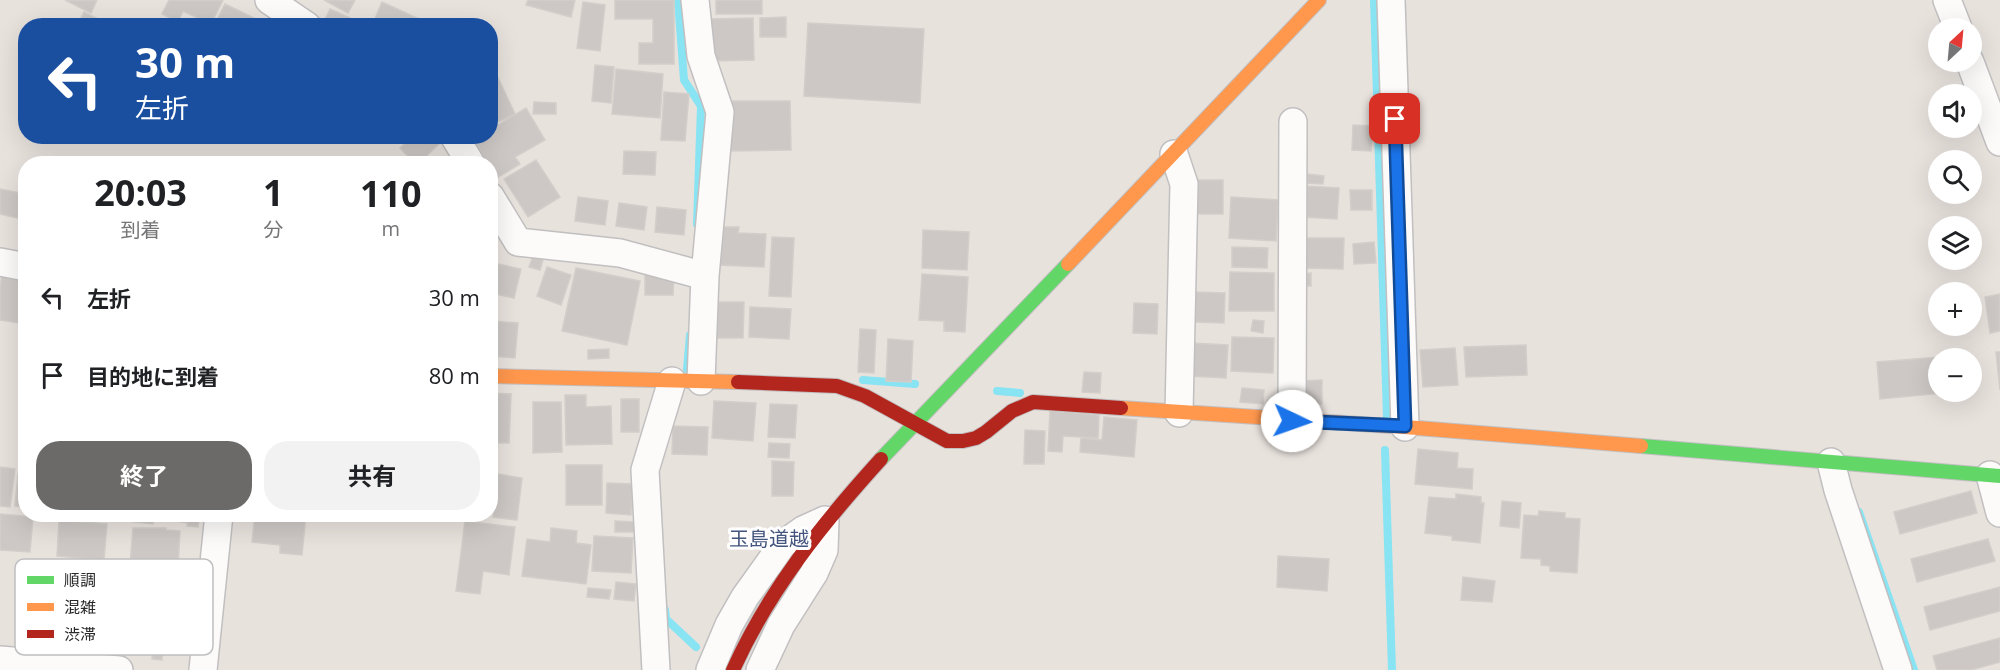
<!DOCTYPE html>
<html lang="ja">
<meta charset="utf-8">
<style>
body{margin:0;font-family:"Open Sans","Noto Sans JP",sans-serif;background:#f2f2f2;color:#202124;height:100vh;display:flex;flex-direction:column;font-size:22px;white-space:nowrap}
*{box-sizing:border-box;margin:0}
p{font-size:20px;color:#757577}
.icon{flex:none;width:33px;height:33px;fill:none;stroke:currentColor;stroke-width:2;stroke-linecap:round;stroke-linejoin:round}
.map{position:relative;flex:1;overflow:hidden}
.drawer{position:absolute;left:18px;top:156px;width:480px;height:366px;display:flex;flex-direction:column;background:#fff;border-radius:24px;box-shadow:0 6px 24px #0002}
.drawer>*{flex:none}
.hud{position:absolute;left:18px;top:18px;width:480px;height:126px;border-radius:24px;box-shadow:0 6px 24px #0002;background:#1a4fa0;color:#fff;overflow:hidden}
.needle{width:39px;rotate:26deg}
.buttons{position:absolute;left:1928px;top:18px;display:grid;gap:12px}
.buttons a{display:grid;place-items:center;width:54px;height:54px;border-radius:50%;background:#fff;box-shadow:0 6px 24px #0002;font-size:30px}
.pin{position:absolute;display:grid;place-items:center;width:51px;height:51px;color:#fff;margin:-26px;border-radius:12px;box-shadow:0 3px 9px #0006}
.me{position:absolute;width:66px;margin:-33px;rotate:93deg;stroke-linejoin:round;filter:drop-shadow(0 0 4px #0008)}
.turn{display:flex;align-items:center;gap:21px;height:126px;padding:0 18px;font-size:27px}
.turn .icon{width:78px;height:78px;stroke-width:2.5}
.turn b{display:block;font-size:42px;line-height:51px}
.eta{display:flex;justify-content:space-evenly;align-items:center;height:102px;text-align:center}
.eta b{font-size:36px;font-weight:700;line-height:42px}
.primary-button{display:flex;gap:12px;margin-top:auto;padding:12px 18px}
.primary-button a{flex:1;height:69px;border-radius:24px;background:#6c6a68;color:#fff;font-size:24px;font-weight:700;line-height:69px;text-align:center}
.primary-button a+a{background:#f2f2f2;color:#202124}
ul{padding:0;list-style:none}
li{display:flex;align-items:center;gap:18px;height:78px;padding:0 18px}
li div{flex:1}
li b{display:block;font-size:22px}
li em{font-style:normal}
.map>svg:first-child{display:block}
</style>
<div class="map">
<svg width="2000" height="670" viewBox="0 0 2000 670">
<rect width="100%" height="100%" fill="#e8e2dd"/>
<g fill="none" stroke-linecap="round" stroke-linejoin="round">
<!-- stream -->
<path stroke="#88e3f3" stroke-width="8" d="M678,0L684,80L701,106L697,224
M1374,0L1387,418
M1971,36L1980,59
M687,369L690,335
M863,380L915,384
M997,391L1020,393
M1385,450L1392,670
M1859,512L1914,670
M665,610L666,619L696,647"/>
</g>
<!-- building -->
<path fill="#cdc8c5" stroke="#d3cec9" stroke-width="1.5" d="M65,0H97L91,13Z
M169,0H223L211,24L183,11L178,22L162,14Z
M324,0H355L348,13Z
M528,0H575L571,17L526,5Z
M615,0H674V64H639V43H653V19H615Z
M716,0H762V14H716Z
M382,2L430,24L429,26H372Z
M583,2L605,5L600,51L577,48Z
M225,4L254,18L250,26H214Z
M330,9L350,18L347,26H322Z
M84,12L102,21L99,26H77Z
M786,17V37H760V18Z
M753,18L754,60L711,61V19Z
M50,19L66,26H47Z
M808,23L924,29L920,103L804,96Z
M595,65L614,67L611,103L592,101Z
M494,69L515,114L498,122L492,111L490,112V70Z
M616,69L663,74L660,118L612,114Z
M664,92L689,94L685,141L661,140Z
M729,101H790L791,150L730,151Z
M534,102L556,103V114H533Z
M526,108L545,140L515,157L520,164L497,178L490,164H488L474,139L479,136H490V130Z
M1353,125L1372,126L1371,151L1352,150Z
M413,136H435L441,142L418,164H415L400,148Z
M624,151L656,152L655,175L623,174Z
M536,160L560,197L528,217L504,179Z
M1307,174L1324,176L1323,184L1306,183Z
M1189,180H1223V214H1190Z
M1305,186L1339,188L1337,219L1303,217Z
M0,189L26,194V230L19,229L22,219L0,214Z
M1350,190H1372V210H1351Z
M578,197L608,201L605,225L575,221Z
M1231,197L1278,200L1276,241L1229,238Z
M619,203L647,207L644,230L616,226Z
M657,207L686,210L684,235L655,232Z
M720,227H739L738,233L766,234L764,267L718,265Z
M923,230L969,232L967,270L922,268Z
M772,237L794,238L791,297L769,296Z
M1304,238H1344L1343,269L1304,268Z
M1374,242L1376,263L1354,264L1353,244Z
M1232,247L1268,248L1267,268L1232,267Z
M533,256L543,260L540,270L529,267Z
M498,264L521,269L514,298L491,293Z
M547,267L571,275L561,305L537,296Z
M576,268L640,281L627,345L562,331Z
M1230,272L1274,273V311H1229Z
M2,273L26,277V324L0,320V289Z
M1311,273V286H1300V274Z
M645,274H674L673,295H645Z
M922,274L968,277L965,332L944,331V321L919,320Z
M1194,292L1225,293L1224,323L1193,322Z
M2000,294V331L1990,333L1985,297Z
M713,302H744L743,338H712Z
M1134,303L1158,304L1157,334L1133,333Z
M750,307L791,309L789,339L749,337Z
M1253,320L1264,321L1263,333L1251,331Z
M490,321L518,323L515,358L491,356Z
M860,329L876,330L874,373L858,372Z
M1232,337L1274,338L1273,373L1231,371Z
M888,339L913,341L911,382L886,381Z
M1191,343L1228,345L1226,378L1189,376Z
M1526,345L1527,375L1466,377L1464,347Z
M1455,348L1458,385L1423,387L1420,350Z
M609,349V358L588,359V350Z
M1996,352H2000V390Z
M1940,357V358H1938V392H1943L1944,393L1880,399L1877,362Z
M1084,372L1101,373L1100,393L1082,392Z
M1322,380V404H1301L1300,381Z
M1242,388L1264,390L1263,404L1240,402Z
M490,393L511,394L509,443H490Z
M565,395H586V407L611,406L612,444L566,445Z
M621,399H639V432H621Z
M714,401L756,403L753,441L712,438Z
M533,402H561L562,452L533,453Z
M770,404L797,405L795,438L768,437Z
M1050,411L1099,415L1098,438L1063,436L1062,452L1048,451Z
M1104,417L1137,420L1134,457L1080,452L1081,438L1102,440Z
M673,426L708,427L707,455L672,454Z
M1025,430L1045,431L1044,464H1024Z
M769,443L790,444L789,458L768,457Z
M1418,449L1458,453L1457,468L1473,469L1472,489L1415,484Z
M772,461L794,462L793,496H772Z
M566,465H602V505H566Z
M0,467L15,469L10,507L0,506Z
M18,474H26V508L15,506Z
M498,474L522,478L517,520L493,517Z
M607,483L632,484L631,515L606,513Z
M1971,491L1977,513L1900,534L1894,512Z
M1456,494L1481,497V503H1484L1480,543L1452,540V536L1425,533L1429,497L1456,499Z
M1502,501L1521,503L1519,528L1500,526Z
M1539,511L1565,513V518L1580,519L1577,573L1550,571V566L1541,565V559L1521,558L1524,515L1538,516Z
M0,514L33,517L30,552L0,550Z
M103,514H154L153,524L102,518Z
M157,514H200L198,527L187,526L188,523L156,518Z
M255,514H306L302,555L280,553V545L252,542Z
M59,520L107,524L104,560L57,556Z
M465,521L515,527L509,575L483,571L480,594L456,591Z
M615,521L636,522L635,532H615Z
M133,528H166V530L180,531L178,567L130,564Z
M551,528L577,531L576,543L591,545L586,584L522,576L527,539L550,542Z
M594,536L633,538L631,573L592,571Z
M1988,539L1995,561L1917,582L1911,559Z
M1278,556L1329,559L1327,591L1277,587Z
M1463,577L1495,581L1492,602L1461,600Z
M616,582L636,584L634,601L614,599Z
M2000,587V611L1930,630L1924,607Z
M588,588L611,590L609,599L587,597Z
M2000,638V662L1971,670H1937L1933,656Z
M153,647L163,648L162,660L152,659Z"/>
<g fill="none" stroke-linecap="round" stroke-linejoin="round">
<!-- street casing -->
<g stroke="#c1bfc0" stroke-width="30">
<path id="street" d="M269,0L307,26
M695,0L701,56L720,112L705,276L701,381
M1391,0L1405,427
M1947,0L1958,28
M1970,62L2000,142
M454,136L471,164
M1174,154L1184,184L1179,413
M490,196L518,242L620,253L705,276
M0,262L26,267
M1292,421L1293,122
M1831,462L1838,490L1898,670
M1990,475L2000,513
M0,660L119,670
M203,670L219,514
M656,670L645,470L672,381
M710,670L729,625L745,597L783,544L803,530L825,520L824,550L814,573L781,625L760,670"/>
</g>
<!-- fast casing -->
<g stroke="#c1bfc0" stroke-width="16">
<path id="fast" d="M1641,446L2000,476
M881,459L1068,264"/>
</g>
<!-- slow casing -->
<g stroke="#c1bfc0" stroke-width="16">
<path id="slow" d="M1068,264L1319,0
M490,376L738,382
M1121,408L1405,427L1641,446"/>
</g>
<!-- jam casing -->
<g stroke="#c1bfc0" stroke-width="16">
<path id="jam" d="M738,382L837,386L865,396L947,441H963L976,438L986,432L1012,411L1033,402L1121,408
M733,670C769,590 822,524 881,459"/>
</g>
<!-- street -->
<use href="#street" stroke="#fcfbfa" stroke-width="27"/>
<!-- fast -->
<use href="#fast" stroke="#63d668" stroke-width="14"/>
<!-- slow -->
<use href="#slow" stroke="#ff974d" stroke-width="14"/>
<!-- jam -->
<use href="#jam" stroke="#b3261e" stroke-width="14"/>
</g>
<g fill="none" stroke-linecap="round" stroke-linejoin="round">
<!-- route casing -->
<g stroke="#114b97" stroke-width="15">
<path id="route" d="M1292,421L1405,426L1395,119"/>
</g>
<!-- route -->
<use href="#route" stroke="#1a73e8" stroke-width="10"/>
</g>
<g text-anchor="middle" stroke-width="6" stroke-linejoin="round" paint-order="stroke">
<!-- quarter labels -->
<g font-size="20" fill="#44557e" stroke="#fff">
<text x="769" y="546">玉島道越</text>
</g>
</g>
<!-- legend -->
<rect x="15" y="559" width="198" height="96" rx="9" fill="#fff" stroke="#bfbfbf" stroke-width="1.5"/>
<rect x="27" y="576" width="27" height="8" fill="#63d668"/>
<rect x="27" y="603" width="27" height="8" fill="#ff974d"/>
<rect x="27" y="630" width="27" height="8" fill="#b3261e"/>
<g font-size="16" fill="#292929">
<text x="64" y="586">順調</text>
<text x="64" y="613">混雑</text>
<text x="64" y="640">渋滞</text>
</g>
</svg>
<div class="buttons">
<a><svg class="needle" viewBox="-14 -14 28 28"><path d="M0-13l5 13h-10z" fill="#e53935"/><path d="M0 13l5-13h-10z" fill="#757577"/></svg></a>
<a><svg class="icon" aria-label="sound" viewBox="0 0 24 24"><path d="M4 9h4l5-4v14l-5-4H4zM17 9q2 3 0 6"/></svg></a>
<a><svg class="icon" aria-label="search" viewBox="0 0 24 24"><circle cx="10" cy="10" r="6"/><path d="M15 15l6 6"/></svg></a>
<a><svg class="icon" aria-label="layers" viewBox="0 0 24 24"><path d="M12 4l9 5-9 5-9-5zM3 14l9 5 9-5"/></svg></a>
<a>+</a>
<a>−</a>
</div>
<div class="pin" style="left:1395px;top:119px;background:#d93025"><svg class="icon" aria-label="arrive" viewBox="0 0 24 24"><path d="M6 21V4h12l-3 4 3 4H6"/></svg></div>
<svg class="me" style="left:1292px;top:421px" viewBox="-20 -20 40 40"><circle r="19" fill="#fff"/><path d="M0-13L10 11 0 6-10 11z" fill="#1a73e8"/></svg>
<div class="hud">
<div class="turn"><svg class="icon" aria-label="left" viewBox="0 0 24 24"><path d="M17 20v-9H6M10 6l-5 5 5 5"/></svg><div><b>30 m</b>左折</div></div>
</div>
<section class="drawer">
<div class="eta">
<div><b>20:03</b><p>到着</p></div>
<div><b>1</b><p>分</p></div>
<div><b>110</b><p>m</p></div>
</div>
<ul>
<li><svg class="icon" aria-label="left" viewBox="0 0 24 24"><path d="M17 20v-9H6M10 6l-5 5 5 5"/></svg><div><b>左折</b></div><em>30 m</em></li>
<li><svg class="icon" aria-label="arrive" viewBox="0 0 24 24"><path d="M6 21V4h12l-3 4 3 4H6"/></svg><div><b>目的地に到着</b></div><em>80 m</em></li>
</ul>
<div class="primary-button"><a>終了</a><a>共有</a></div>
</section>
</div>
